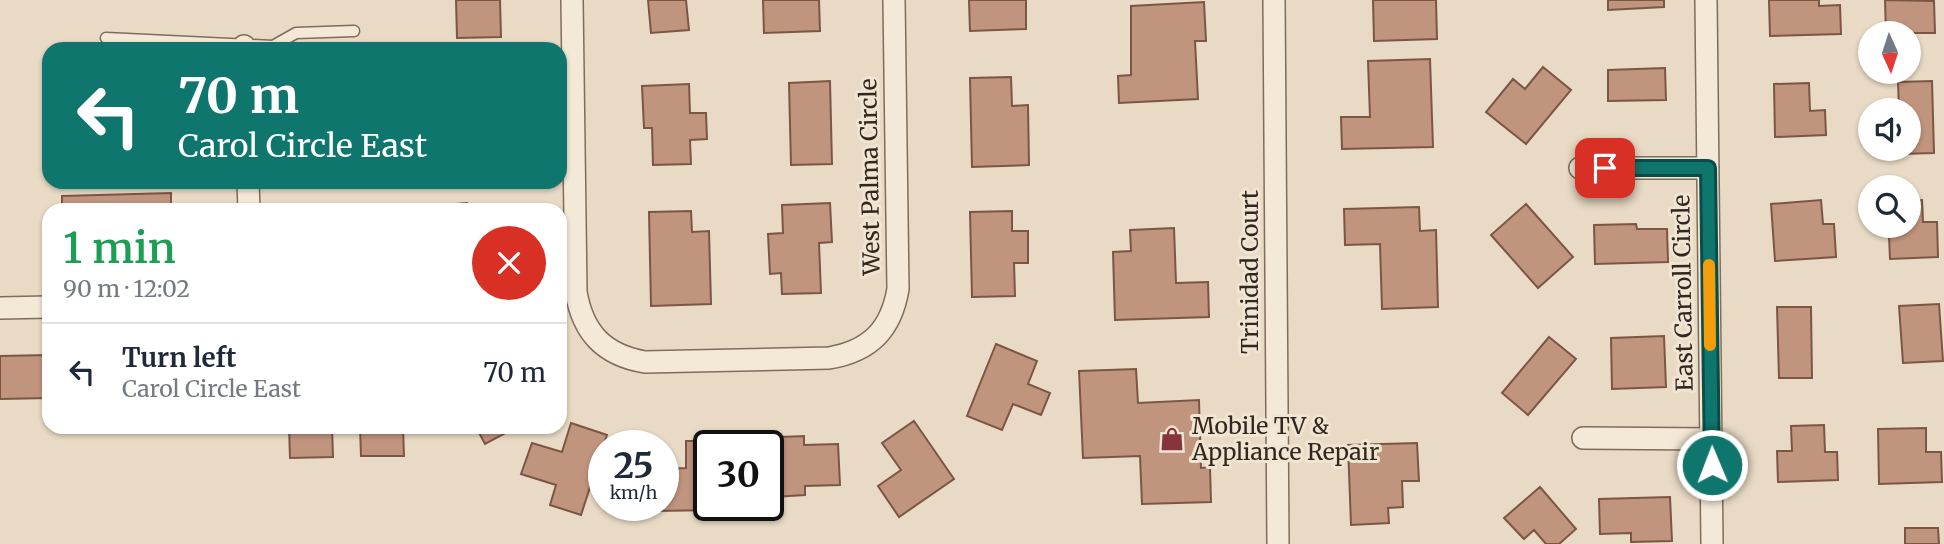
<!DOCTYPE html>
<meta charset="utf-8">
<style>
body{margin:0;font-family:Merriweather,serif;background:#f6f6f7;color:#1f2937;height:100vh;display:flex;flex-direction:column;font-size:26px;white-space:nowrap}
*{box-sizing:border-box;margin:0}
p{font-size:23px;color:#747a83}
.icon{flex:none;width:38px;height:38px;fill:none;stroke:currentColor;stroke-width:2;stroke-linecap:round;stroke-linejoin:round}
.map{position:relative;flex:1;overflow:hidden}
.panel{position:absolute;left:42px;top:203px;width:525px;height:231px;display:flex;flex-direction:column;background:#fff;border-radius:21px;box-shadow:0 2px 5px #0004}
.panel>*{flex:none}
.banner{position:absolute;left:42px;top:42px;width:525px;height:147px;border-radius:21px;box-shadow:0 2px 5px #0004;background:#0f766e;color:#fff;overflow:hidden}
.needle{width:46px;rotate:177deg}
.buttons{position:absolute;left:1858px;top:21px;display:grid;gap:14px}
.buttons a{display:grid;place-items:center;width:63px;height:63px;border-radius:50%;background:#fff;box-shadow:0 2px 5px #0004;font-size:35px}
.speed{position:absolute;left:588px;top:430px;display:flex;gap:14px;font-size:35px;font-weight:700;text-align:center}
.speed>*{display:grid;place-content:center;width:91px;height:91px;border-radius:50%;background:#fff;box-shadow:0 2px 5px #0004;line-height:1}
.speed small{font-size:18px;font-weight:400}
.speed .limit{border:4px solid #111;border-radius:10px;background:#fff;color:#111}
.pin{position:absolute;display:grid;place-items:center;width:60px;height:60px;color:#fff;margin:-30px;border-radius:14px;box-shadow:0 4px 10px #0006}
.me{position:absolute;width:77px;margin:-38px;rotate:359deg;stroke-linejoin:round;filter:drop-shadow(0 0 5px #0008)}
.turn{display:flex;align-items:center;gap:24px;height:147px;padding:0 21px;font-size:32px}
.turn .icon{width:91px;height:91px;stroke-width:2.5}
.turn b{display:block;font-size:49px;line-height:60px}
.round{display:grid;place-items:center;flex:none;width:74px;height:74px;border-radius:37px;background:#f6f6f7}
.overview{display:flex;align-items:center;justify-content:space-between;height:119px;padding:0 21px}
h1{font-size:42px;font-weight:600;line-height:52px;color:#1e9e55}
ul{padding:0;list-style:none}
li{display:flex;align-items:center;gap:21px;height:98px;padding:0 21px;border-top:2px solid #e0e1e3}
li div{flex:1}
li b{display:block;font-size:26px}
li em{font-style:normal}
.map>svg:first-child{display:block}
</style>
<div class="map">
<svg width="1944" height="544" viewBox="0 0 1944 544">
<rect width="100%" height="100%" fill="#e8dac4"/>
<!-- building -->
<path fill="#c1947e" stroke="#7c5645" stroke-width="2" d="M456,0H500L501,37L457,38Z
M648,0H686L689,30L651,33Z
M763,0H819L820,31L764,33Z
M969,0H1026V29L970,31Z
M1373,0H1436L1437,39L1374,41Z
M1608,0H1664V7L1608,10Z
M1769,0H1819V6L1840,5L1841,34L1770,36Z
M1885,0L1934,1L1935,33H1886Z
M1204,2L1206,41H1195L1198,99L1119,103L1118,76L1131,75V6Z
M1430,59L1433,147L1342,149L1341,117H1370L1368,61Z
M1543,67L1571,90L1526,144L1486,112L1513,79L1525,89Z
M1665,68L1666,100L1608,101V70Z
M1011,77L1012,106L1028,105L1029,165L972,167L970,78Z
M830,81L832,164L791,165L789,83Z
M1932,81L1934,153L1900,154V149H1909V110H1899L1898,82Z
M1809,83L1810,111L1825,110L1826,135L1775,137L1774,84Z
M689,84L690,113H706L707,139L690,140L691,164L653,165L652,128H644L642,86Z
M171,193V210H62V196Z
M1821,200L1823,224H1834L1836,257L1775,261L1771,204Z
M1922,200L1923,222H1937L1938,257L1890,259L1889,235H1884V226H1909V201Z
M467,203L468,210H445V205Z
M830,203L832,242L819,243L821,293L782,294L781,273L770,274L768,234L783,233L782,205Z
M1526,204L1573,257L1538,288L1491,235Z
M1419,207L1420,231L1436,230L1438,307L1382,309L1380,244L1345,245L1344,209Z
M691,211L692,232L709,231L711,304L651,306L649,212Z
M1012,211V231H1028V263H1014L1015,296L972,297L970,212Z
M1636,224L1637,229H1667L1668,262L1595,264L1594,225Z
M1174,228L1176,283L1208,282L1209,317L1115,320L1113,252L1131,251L1130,230Z
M1939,304L1943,361L1903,363L1899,306Z
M1777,307H1811L1812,378H1779Z
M1664,336L1666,387L1612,389L1611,338Z
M1549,337L1576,359L1528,415L1502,393Z
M996,344L1037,361L1028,384L1050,393L1041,415L1013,404L1002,430L967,416Z
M49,355V398L0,399V356Z
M1136,369L1138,403L1199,400L1201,468L1210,467L1211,502L1142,504L1140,456L1083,458L1079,371Z
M914,421L954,479L899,517L878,486L901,470L882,443Z
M571,423L607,435L581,515L550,505L556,485L521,474L532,443L562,452Z
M1824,425L1825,452H1837L1838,480L1778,482L1777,451H1792L1791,426Z
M289,427H332L333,457L290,458Z
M360,427H403L404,456H361Z
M476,427H517L485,444Z
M1926,428V452H1941L1942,482L1879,484L1878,429Z
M804,436V445L838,444L840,485L805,486V495L773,497L772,490H768V446H754V438Z
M686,441H719V446H709V506H720V510L653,511V506H663V469L686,468Z
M1417,443L1419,481H1402L1403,507L1388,508L1389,523L1351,525L1348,445Z
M1540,487L1576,529L1559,544H1546L1534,530L1524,539L1504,518Z
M1670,497L1672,541L1631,542V533L1600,534L1599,499Z
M1905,528H1938L1939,544H1905Z"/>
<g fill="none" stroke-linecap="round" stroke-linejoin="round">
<!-- lane casing -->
<g stroke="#806c5c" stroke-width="13">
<path id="lane" d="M106,38L273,46L296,33L354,31"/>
</g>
<!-- street casing -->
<g stroke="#806c5c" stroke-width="24">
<path id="street" d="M572,0L576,292C583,333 604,355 645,362L829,358C870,351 891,330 898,289L894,0
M1274,0L1278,544
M1706,0L1712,544
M244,46L245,49
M1580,168H1708
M248,182L249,210
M0,308L49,307
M1583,438L1711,439"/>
</g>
<!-- lane -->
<use href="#lane" stroke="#f4e8d6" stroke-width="10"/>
<!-- street -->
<use href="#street" stroke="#f4e8d6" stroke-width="21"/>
</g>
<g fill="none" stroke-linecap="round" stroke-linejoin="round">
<!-- route casing -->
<g stroke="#0a4d48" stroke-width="18">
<path id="route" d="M1605,168H1708L1712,465"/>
</g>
<!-- route -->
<use href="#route" stroke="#0f766e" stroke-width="12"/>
<!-- slow -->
<path stroke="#f59e0b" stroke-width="12" d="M1709,265L1710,345"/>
</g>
<!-- icons -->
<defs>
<g id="shop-bare" transform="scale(1.89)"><path d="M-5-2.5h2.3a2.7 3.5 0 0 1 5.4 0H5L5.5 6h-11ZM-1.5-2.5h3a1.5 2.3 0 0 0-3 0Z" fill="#88343c" stroke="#f0e5d2" stroke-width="2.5" paint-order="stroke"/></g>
</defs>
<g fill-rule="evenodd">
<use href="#shop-bare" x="1172" y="439"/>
</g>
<g text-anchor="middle" stroke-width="6" stroke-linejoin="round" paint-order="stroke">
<!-- street labels -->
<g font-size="23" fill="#32261f" stroke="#f0e5d2">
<text transform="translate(870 177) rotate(-91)" y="8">West Palma Circle</text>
<text transform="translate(1250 272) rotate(-90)" y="8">Trinidad Court</text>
<text transform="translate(1683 293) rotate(-91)" y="8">East Carroll Circle</text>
</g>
<!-- poi labels -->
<g font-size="23" fill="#32261f" stroke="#f0e5d2" text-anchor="start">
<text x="1192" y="434">Mobile TV &amp;<tspan x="1192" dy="26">Appliance Repair</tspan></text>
</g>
</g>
</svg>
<div class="buttons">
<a><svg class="needle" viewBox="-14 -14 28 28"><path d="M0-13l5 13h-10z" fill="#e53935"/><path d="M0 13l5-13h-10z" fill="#747a83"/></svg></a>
<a><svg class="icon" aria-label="sound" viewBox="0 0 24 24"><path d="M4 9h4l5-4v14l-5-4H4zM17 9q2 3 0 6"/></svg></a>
<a><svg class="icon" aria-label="search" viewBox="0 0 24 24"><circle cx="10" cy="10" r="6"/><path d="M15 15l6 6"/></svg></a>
</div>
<div class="speed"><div>25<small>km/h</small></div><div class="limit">30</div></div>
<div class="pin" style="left:1605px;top:168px;background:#d93025"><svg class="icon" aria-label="arrive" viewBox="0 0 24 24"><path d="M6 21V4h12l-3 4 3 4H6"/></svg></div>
<svg class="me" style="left:1712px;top:465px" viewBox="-20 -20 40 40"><circle r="17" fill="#0f766e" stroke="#fff" stroke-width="3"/><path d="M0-11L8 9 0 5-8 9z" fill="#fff"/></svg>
<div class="banner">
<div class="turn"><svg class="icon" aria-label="left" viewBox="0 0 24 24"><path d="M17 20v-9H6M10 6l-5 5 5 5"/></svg><div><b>70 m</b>Carol Circle East</div></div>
</div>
<section class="panel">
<div class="overview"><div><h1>1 min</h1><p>90 m · 12:02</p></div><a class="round" style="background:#d93025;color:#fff"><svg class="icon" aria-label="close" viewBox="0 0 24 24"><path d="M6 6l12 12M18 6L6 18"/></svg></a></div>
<ul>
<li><svg class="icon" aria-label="left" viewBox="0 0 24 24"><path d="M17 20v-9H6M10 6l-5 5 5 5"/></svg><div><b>Turn left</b><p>Carol Circle East</p></div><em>70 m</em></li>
</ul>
</section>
</div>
